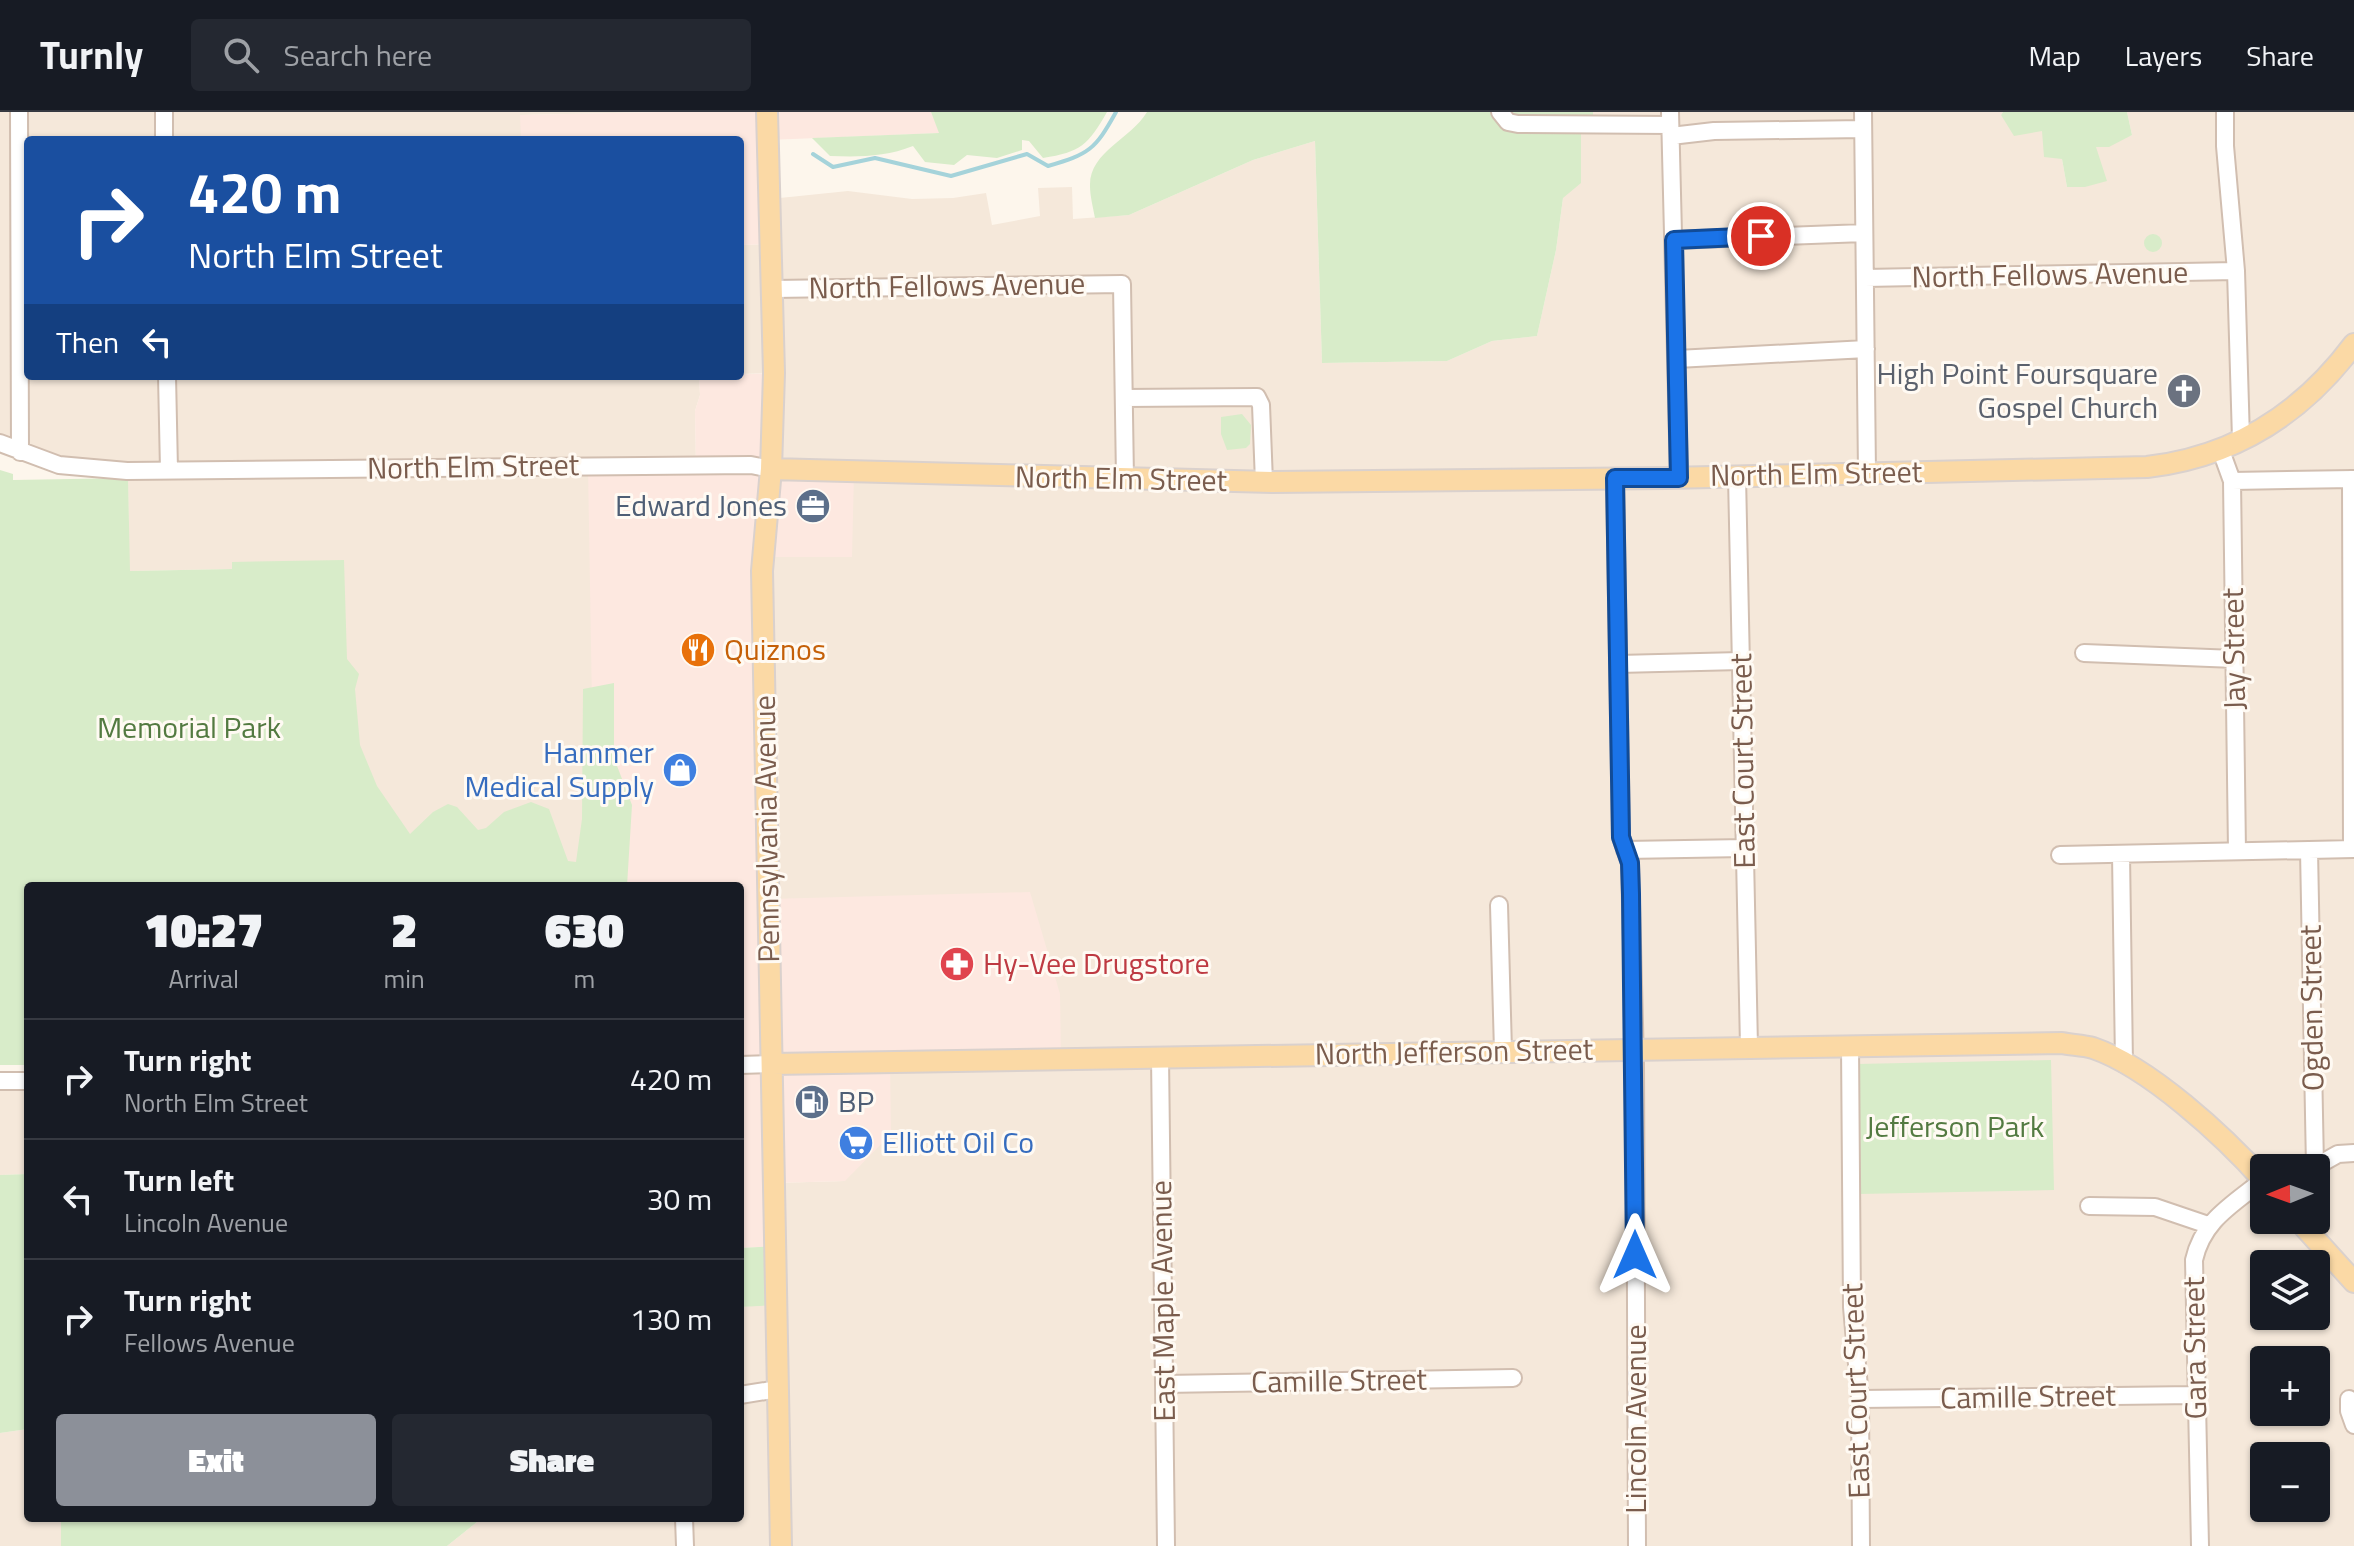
<!DOCTYPE html>
<meta charset="utf-8">
<style>
body{margin:0;font-family:"Titillium Web",sans-serif;background:#242831;color:#f1f3f6;height:100vh;display:flex;flex-direction:column;font-size:30px;white-space:nowrap}
*{box-sizing:border-box;margin:0}
p{font-size:26px;color:#9ea1a6}
.icon{flex:none;width:44px;height:44px;fill:none;stroke:currentColor;stroke-width:2;stroke-linecap:round;stroke-linejoin:round}
.map{position:relative;flex:1;overflow:hidden}
.panel{position:absolute;left:24px;top:770px;width:720px;height:640px;display:flex;flex-direction:column;background:#171b24;border-radius:8px;box-shadow:0 2px 6px #0004}
.panel>*{flex:none}
.top-card{position:absolute;left:24px;top:24px;width:720px;height:244px;border-radius:8px;box-shadow:0 2px 6px #0004;background:#1a4fa0;color:#fff;overflow:hidden}
.needle{width:52px;rotate:269deg}
.buttons{position:absolute;left:2250px;top:1042px;display:grid;gap:16px}
.buttons a{display:grid;place-items:center;width:80px;height:80px;border-radius:8px;background:#171b24;box-shadow:0 2px 6px #0004;font-size:40px}
.pin{position:absolute;display:grid;place-items:center;width:68px;height:68px;color:#fff;margin:-34px;border:4px solid #fff;border-radius:50%;box-shadow:0 2px 8px #0007}
.me{position:absolute;width:88px;margin:-44px;rotate:0deg;stroke-linejoin:round;filter:drop-shadow(0 0 6px #0008)}
.turn{display:flex;align-items:center;gap:28px;height:168px;padding:0 32px;font-size:36px}
.turn .icon{width:104px;height:104px;stroke-width:2.5}
.turn b{display:block;font-size:56px;line-height:68px}
.then{display:flex;align-items:center;height:76px;padding:0 32px;background:#0003;gap:16px;font-size:30px}
.eta{display:flex;justify-content:space-evenly;align-items:center;height:136px;text-align:center}
.eta b{font-size:48px;font-weight:800;line-height:56px}
.action{display:flex;gap:16px;margin-top:auto;padding:16px 32px}
.action a{flex:1;height:92px;border-radius:8px;background:#8c9099;color:#fff;font-size:32px;font-weight:800;line-height:92px;text-align:center}
.action a+a{background:#242831;color:#f1f3f6}
ul{padding:0;list-style:none}
li{display:flex;align-items:center;gap:24px;height:120px;padding:0 32px;border-top:2px solid #363941}
li div{flex:1}
li b{display:block;font-size:30px}
li em{font-style:normal}
header{display:flex;align-items:center;gap:48px;box-sizing:border-box;height:112px;padding:0 40px;background:#171b24;border-bottom:2px solid #363941}
header strong{font-size:38px}
nav{display:flex;gap:44px;margin-inline-start:auto;font-size:28px}
.search{width:560px;height:72px;background:#242831;display:flex;align-items:center;gap:20px;box-sizing:border-box;padding:0 28px;border-radius:8px;color:#9ea1a6;font-size:30px}
.map>svg:first-child{display:block}
</style>
<header>
<strong>Turnly</strong>
<div class="search"><svg class="icon" aria-label="search" viewBox="0 0 24 24"><circle cx="10" cy="10" r="6"/><path d="M15 15l6 6"/></svg>Search here</div>
<nav><a>Map</a><a>Layers</a><a>Share</a></nav>
</header>
<div class="map">
<svg width="2354" height="1434" viewBox="0 0 2354 1434">
<rect width="100%" height="100%" fill="#fdf6ec"/>
<!-- residential -->
<path fill="#f5e8da" fill-rule="evenodd" d="M0,0H658L521,3V28H28V264H699L700,283L695,299L696,353L595,774H393L232,451V457L129,459L128,366L0,331Z
M1593,0H2003L2001,3L2042,19L2062,47L2067,75H2085L2096,34L2132,23L2127,0H2354V1434H447L482,1406H740V1195L777,1192L774,1071L845,1069L769,787L773,261L740,262V133L771,132L770,87L848,79L912,87L953,86L986,81L992,113L1040,104L1038,76L1072,75L1073,107L1129,103L1253,48L1315,29L1322,251L1447,249L1492,229L1537,224L1556,138L1563,86L1581,6L1592,5ZM2264,1056H2316V1108H2264ZM2264,1152H2316V1204H2264ZM2264,1248H2316V1300H2264ZM2264,1344H2316V1396H2264Z
M0,969H28V1062L0,1063Z
M28,1317V1406H61V1434H0V1321Z"/>
<!-- commercial -->
<path fill="#fde8e0" d="M658,0H931L940,21L768,28L772,132L740,133V28H521L520,3Z
M774,261L771,357L854,360L852,445H763L769,787L1030,780L1060,882L1061,946L890,950L891,1022L845,1069L774,1071L775,1134L740,1136V774H595L588,354L696,353L695,299L700,283L699,264Z"/>
<!-- green -->
<path fill="#d8ecc9" d="M931,0H1107C1088,33 1081,40 1043,46L1029,29L1022,28V38L997,46L967,43L954,53L925,50L913,34C886,45 859,45 830,44L812,26L939,21Z
M1147,0H1593V5L1581,7V71L1563,86L1556,138L1537,224L1492,229L1447,249L1322,251L1315,29L1253,48L1129,103L1095,106C1093,95 1090,84 1090,74C1089,40 1131,27 1147,0Z
M2003,0H2127L2132,23L2109,35H2096L2107,69L2085,75H2067L2062,47L2044,45L2042,19L2014,24L2001,3Z
M2144 131a9 9 0 1 1 18 0a9 9 0 1 1-18 0Z
M1242,302L1251,313L1250,332L1246,336L1227,338L1221,322V305Z
M0,358L13,362V368L128,366L130,459L232,457V450L344,448L347,547L359,562L355,577L360,633L377,674L410,722L433,700L448,692L457,695L478,718L486,716L504,700L531,690L549,697L568,749L576,750L582,707L583,577L614,571V646L632,693L627,774H28V953H0Z
M2051,948L2054,1078L1859,1082L1857,952Z
M28,1062V1317L0,1321V1063Z
M775,1134L777,1193L740,1195V1136Z
M61,1406H482L447,1434H61Z"/>
<g fill="none" stroke-linecap="round" stroke-linejoin="round">
<!-- stream -->
<path stroke="#a5d3da" stroke-width="4" d="M813,42L833,55L875,46L951,64L1027,42L1048,54C1089,42 1095,38 1116,0"/>
<!-- minor casing -->
<g stroke="#d1beb0" stroke-width="20">
<path id="minor" d="M19,0L20,340
M164,0V28
M1500,0L1508,10L1518,12L1670,13
M1670,0L1679,366
M1863,0L1867,361
M2225,0V34L2236,159L2241,327
M1671,24L1714,19L1863,17
M1674,128L1864,121
M1865,166L2236,159
M773,177L1122,172L1125,367
M1677,247L1866,237
M167,264L169,358
M1124,286L1257,285L1261,293L1264,370
M0,331L59,353L127,359L751,353L771,357
M2220,336L2232,369L2237,739
M1737,364L1749,935
M1615,366L1621,725L1630,751L1635,951L1637,1434
M2351,367L2352,737
M2232,369L2354,367
M2084,541L2235,547
M1618,552L1741,549
M1625,738L1745,736
M2309,738L2315,1055
M2121,742L2124,952
M2060,743L2354,737
M1499,793L1503,939
M1850,933L1852,1195L1860,1287L1861,1434
M1160,945L1166,1434
M740,953L772,952
M0,969H28
M2313,1056L2338,1042L2354,1041
M2089,1094L2155,1095L2208,1113
M1164,1272L1513,1266
M740,1283L778,1277
M1860,1287L2195,1283
M2349,1287V1299L2354,1313
M684,1406L685,1434
M2200,1434L2194,1148C2203,1108 2232,1093 2263,1068"/>
</g>
<!-- major casing -->
<g stroke="#dad1cd" stroke-width="24">
<path id="major" d="M767,0L774,261L771,357L762,459L781,1434
M771,357L1273,370L1666,366L2147,355C2234,345 2302,302 2354,232
M772,952L2062,931C2071,933 2083,933 2093,936C2149,955 2224,1024 2264,1069
M2298,1108L2354,1170"/>
</g>
<!-- minor -->
<use href="#minor" stroke="#fff" stroke-width="16"/>
<!-- major -->
<use href="#major" stroke="#fbd9a5" stroke-width="20"/>
</g>
<g fill="none" stroke-linecap="round" stroke-linejoin="round">
<!-- route casing -->
<g stroke="#114b97" stroke-width="20">
<path id="route" d="M1635,1143L1631,782L1630,751L1621,725L1615,366H1679L1674,128L1761,124"/>
</g>
<!-- route -->
<use href="#route" stroke="#1a73e8" stroke-width="14"/>
</g>
<!-- icons -->
<defs>
<g id="church-disc" transform="scale(1.8)"><circle r="9.5" fill="#6b7280" stroke="#fffaf3"/><path d="M-1.2-6h2.4v3.5h3.3v2.4h-3.3V6h-2.4V-.1h-3.3v-2.4h3.3Z" fill="#fff"/></g>
<g id="office-disc" transform="scale(1.8)"><circle r="9.5" fill="#5c6f8a" stroke="#fffaf3"/><path d="M-6-3h4V-5.5h4V-3h4V5H-6ZM-1-4.5V-3h2v-1.5ZM-6 0V1H6V0Z" fill="#fff"/></g>
<g id="restaurant-disc" transform="scale(1.8)"><circle r="9.5" fill="#e8710a" stroke="#fffaf3"/><path d="M-5-6h1v4h1v-4h1v4h1v-4h1v5L-1.5 .5V6h-2V.5L-5-1ZM5-6V6H3V1.5H1.5Q1.5-4 5-6Z" fill="#fff"/></g>
<g id="shop-disc" transform="scale(1.8)"><circle r="9.5" fill="#3f7fe0" stroke="#fffaf3"/><path d="M-5-2.5h2.3a2.7 3.5 0 0 1 5.4 0H5L5.5 6h-11ZM-1.5-2.5h3a1.5 2.3 0 0 0-3 0Z" fill="#fff"/></g>
<g id="pharmacy-disc" transform="scale(1.8)"><circle r="9.5" fill="#e0444e" stroke="#fffaf3"/><path d="M-2-6h4v4h4v4h-4v4h-4v-4h-4v-4h4Z" fill="#fff"/></g>
<g id="fuel-disc" transform="scale(1.8)"><circle r="9.5" fill="#5c6f8a" stroke="#fffaf3"/><path d="M-5.5-6h7V0h2V4h1.3V-2.5L3-4.5l.8-.8L6-3V5H2.5V1h-1V6h-7ZM-4.2-4.7v3.2H.2V-4.7Z" fill="#fff"/></g>
<g id="supermarket-disc" transform="scale(1.8)"><circle r="9.5" fill="#3f7fe0" stroke="#fffaf3"/><path d="M-6-5.5h2.5l.6 2H6L4.5 2H-2.5L-4.4-4H-6ZM-1.5 3.2a1.3 1.3 0 1 0 .1 0ZM3 3.2a1.3 1.3 0 1 0 .1 0Z" fill="#fff"/></g>
</defs>
<g fill-rule="evenodd">
<use href="#church-disc" x="2184" y="279"/>
<use href="#office-disc" x="813" y="394"/>
<use href="#restaurant-disc" x="698" y="538"/>
<use href="#shop-disc" x="680" y="658"/>
<use href="#pharmacy-disc" x="957" y="852"/>
<use href="#fuel-disc" x="812" y="990"/>
<use href="#supermarket-disc" x="856" y="1031"/>
</g>
<g text-anchor="middle" stroke-width="6" stroke-linejoin="round" paint-order="stroke">
<!-- street labels -->
<g font-size="30" fill="#7a5c4d" stroke="#fffaf3">
<text transform="translate(2050 163) rotate(-1)" y="10">North Fellows Avenue</text>
<text transform="translate(947 174) rotate(-1)" y="10">North Fellows Avenue</text>
<text transform="translate(473 355) rotate(-1)" y="10">North Elm Street</text>
<text transform="translate(1816 362) rotate(-1)" y="10">North Elm Street</text>
<text transform="translate(1121 367) rotate(1)" y="10">North Elm Street</text>
<text transform="translate(2234 537) rotate(-91)" y="10">Jay Street</text>
<text transform="translate(1743 649) rotate(-91)" y="10">East Court Street</text>
<text transform="translate(767 717) rotate(-91)" y="10">Pennsylvania Avenue</text>
<text transform="translate(2312 896) rotate(-91)" y="10">Ogden Street</text>
<text transform="translate(1454 940) rotate(-1)" y="10">North Jefferson Street</text>
<text transform="translate(1163 1189) rotate(-91)" y="10">East Maple Avenue</text>
<text transform="translate(2195 1236) rotate(-91)" y="10">Gara Street</text>
<text transform="translate(1339 1269) rotate(-1)" y="10">Camille Street</text>
<text transform="translate(1856 1279) rotate(-92)" y="10">East Court Street</text>
<text transform="translate(2028 1285) rotate(-1)" y="10">Camille Street</text>
<text transform="translate(1636 1307) rotate(-90)" y="10">Lincoln Avenue</text>
</g>
<!-- worship labels -->
<g font-size="30" fill="#5b616d" stroke="#fffaf3" text-anchor="end">
<text x="2158" y="272">High Point Foursquare<tspan x="2158" dy="34">Gospel Church</tspan></text>
</g>
<!-- service labels -->
<g font-size="30" fill="#4e5e75" stroke="#fffaf3" text-anchor="end">
<text x="787" y="404">Edward Jones</text>
<text x="838" y="1000" text-anchor="start">BP</text>
</g>
<!-- food labels -->
<g font-size="30" fill="#c56008" stroke="#fffaf3" text-anchor="start">
<text x="724" y="548">Quiznos</text>
</g>
<!-- park labels -->
<g font-size="30" fill="#537a41" stroke="#fffaf3">
<text x="189" y="626">Memorial Park</text>
<text x="1955" y="1025">Jefferson Park</text>
</g>
<!-- shop labels -->
<g font-size="30" fill="#366cbe" stroke="#fffaf3" text-anchor="end">
<text x="654" y="651">Hammer<tspan x="654" dy="34">Medical Supply</tspan></text>
<text x="882" y="1041" text-anchor="start">Elliott Oil Co</text>
</g>
<!-- health labels -->
<g font-size="30" fill="#be3a42" stroke="#fffaf3" text-anchor="start">
<text x="983" y="862">Hy-Vee Drugstore</text>
</g>
</g>
</svg>
<div class="buttons">
<a><svg class="needle" viewBox="-14 -14 28 28"><path d="M0-13l5 13h-10z" fill="#e53935"/><path d="M0 13l5-13h-10z" fill="#9ea1a6"/></svg></a>
<a><svg class="icon" aria-label="layers" viewBox="0 0 24 24"><path d="M12 4l9 5-9 5-9-5zM3 14l9 5 9-5"/></svg></a>
<a>+</a>
<a>−</a>
</div>
<div class="pin" style="left:1761px;top:124px;background:#d93025"><svg class="icon" aria-label="arrive" viewBox="0 0 24 24"><path d="M6 21V4h12l-3 4 3 4H6"/></svg></div>
<svg class="me" style="left:1635px;top:1143px" viewBox="-20 -20 40 40"><path d="M0-17L14 15 0 8-14 15z" fill="#1a73e8" stroke="#fff" stroke-width="4"/></svg>
<div class="top-card">
<div class="turn"><svg class="icon" aria-label="right" viewBox="0 0 24 24"><path d="M7 20v-9h11M14 6l5 5-5 5"/></svg><div><b>420 m</b>North Elm Street</div></div>
<div class="then">Then<svg class="icon" aria-label="left" viewBox="0 0 24 24"><path d="M17 20v-9H6M10 6l-5 5 5 5"/></svg></div>
</div>
<section class="panel">
<div class="eta">
<div><b>10:27</b><p>Arrival</p></div>
<div><b>2</b><p>min</p></div>
<div><b>630</b><p>m</p></div>
</div>
<ul>
<li><svg class="icon" aria-label="right" viewBox="0 0 24 24"><path d="M7 20v-9h11M14 6l5 5-5 5"/></svg><div><b>Turn right</b><p>North Elm Street</p></div><em>420 m</em></li>
<li><svg class="icon" aria-label="left" viewBox="0 0 24 24"><path d="M17 20v-9H6M10 6l-5 5 5 5"/></svg><div><b>Turn left</b><p>Lincoln Avenue</p></div><em>30 m</em></li>
<li><svg class="icon" aria-label="right" viewBox="0 0 24 24"><path d="M7 20v-9h11M14 6l5 5-5 5"/></svg><div><b>Turn right</b><p>Fellows Avenue</p></div><em>130 m</em></li>
</ul>
<div class="action"><a>Exit</a><a>Share</a></div>
</section>
</div>
